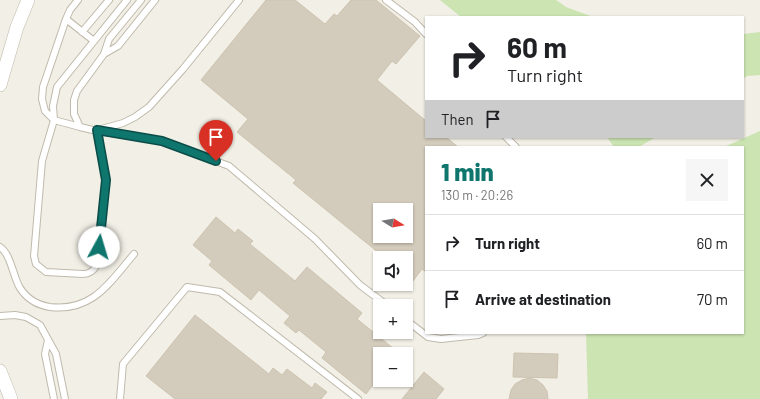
<!DOCTYPE html>
<meta charset="utf-8">
<style>
body{margin:0;font-family:Barlow,sans-serif;background:#f6f6f6;color:#202124;height:100vh;display:flex;flex-direction:column;font-size:15px;white-space:nowrap}
*{box-sizing:border-box;margin:0}
p{font-size:13px;color:#757577}
.icon{flex:none;width:22px;height:22px;fill:none;stroke:currentColor;stroke-width:2;stroke-linecap:round;stroke-linejoin:round}
.map{position:relative;flex:1;overflow:hidden}
.side{position:absolute;left:425px;top:146px;width:319px;height:188px;display:flex;flex-direction:column;background:#fff;border-radius:0px;box-shadow:0 1px 3px #0004}
.side>*{flex:none}
.hud{position:absolute;left:425px;top:16px;width:319px;height:122px;border-radius:0px;box-shadow:0 1px 3px #0004;background:#fff;color:#202124;overflow:hidden}
.needle{width:26px;rotate:101deg}
.buttons{position:absolute;left:373px;top:203px;display:grid;gap:8px}
.buttons a{display:grid;place-items:center;width:40px;height:40px;border-radius:0px;background:#fff;box-shadow:0 1px 3px #0004;font-size:20px}
.pin{position:absolute;display:grid;place-items:center;width:34px;height:34px;color:#fff;margin:-41px -17px;border-radius:50% 50% 50% 0;rotate:-45deg;box-shadow:0 0 4px #0007}
.pin .icon{rotate:45deg}
.me{position:absolute;width:44px;margin:-22px;rotate:6deg;stroke-linejoin:round;filter:drop-shadow(0 0 3px #0008)}
.turn{display:flex;align-items:center;gap:14px;height:84px;padding:0 16px;font-size:18px}
.turn .icon{width:52px;height:52px;stroke-width:2.5}
.turn b{display:block;font-size:28px;line-height:34px}
.then{display:flex;align-items:center;height:38px;padding:0 16px;background:#0003;gap:8px;font-size:15px}
.round{display:grid;place-items:center;flex:none;width:42px;height:42px;border-radius:0px;background:#f6f6f6}
.headline{display:flex;align-items:center;justify-content:space-between;height:68px;padding:0 16px}
h1{font-size:24px;font-weight:800;line-height:30px;color:#0f766e}
ul{padding:0;list-style:none}
li{display:flex;align-items:center;gap:12px;height:56px;padding:0 16px;border-top:1px solid #e0e0e0}
li div{flex:1}
li b{display:block;font-size:15px}
li em{font-style:normal}
.map>svg:first-child{display:block}
</style>
<div class="map">
<svg width="760" height="399" viewBox="0 0 760 399">
<rect width="100%" height="100%" fill="#f2efe6"/>
<!-- green -->
<path fill="#cbe4b1" d="M440,0H556L566,7L593,17H461Z
M760,32V75L747,76L743,79V34Z
M760,131V399H588L586,333H743V147H724Z
M607,137H656L639,147H614Z"/>
<!-- building -->
<path fill="#d3cbbc" stroke="#cdc3b0" fill-rule="evenodd" d="M266,0H295L325,24L334,14L337,16L351,0H376L420,36L396,64L392,61L377,80L426,121V137H446L458,147H426V272L422,269L413,281L406,275V258H385L293,183L296,180L237,132L248,119L201,80ZM380,210H406V236H380Z
M216,217L235,233L238,229L253,241L250,244L295,281L307,267L362,313L357,319L399,353L380,354V376L366,394L322,358L326,352L299,330L296,333L284,323L290,316L259,290L251,300L209,265L212,261L193,245Z
M195,315L269,374L273,368L282,375L287,369L312,388L315,383L327,392L321,399H175L146,376Z
M514,353L558,354L557,378L513,377Z
M424,372L444,389L436,399H402Z
M529,378L537,380L543,385L547,391L548,399H509L511,390L515,384L522,380Z"/>
<g fill="none" stroke-linecap="round" stroke-linejoin="round">
<!-- lane casing -->
<g stroke="#c0baac" stroke-width="8">
<path id="lane" d="M78,0L70,10L66,19L43,87L42,99L45,111L54,120L80,127
M141,0L109,39L104,54L77,91L74,100V114L80,127L97,131L162,141L229,166L315,239L360,285L388,306
M386,0L415,22L426,34
M66,19L94,41
M82,32L109,0
M104,54L118,46L155,0
M98,130L123,123L135,117L149,107L183,69L239,0
M97,131L106,179L96,266C93,272 89,274 83,274L46,272L36,264L34,256L42,161L54,120L53,106L57,87L127,0
M506,137L516,147
M0,247C11,254 13,277 20,288C27,299 37,305 50,307C93,312 110,282 134,254
M0,316L15,315L26,317L40,325L56,354L65,399
M406,320L428,337L441,339L478,335L483,333
M48,340L45,354L54,399
M120,399L123,364L187,287L220,292L358,399"/>
</g>
<!-- street casing -->
<g stroke="#c0baac" stroke-width="14">
<path id="street" d="M0,85L17,27L28,0
M0,371L11,399"/>
</g>
<!-- lane -->
<use href="#lane" stroke="#fff" stroke-width="6"/>
<!-- street -->
<use href="#street" stroke="#fff" stroke-width="13"/>
</g>
<g fill="none" stroke-linecap="round" stroke-linejoin="round">
<!-- route casing -->
<g stroke="#0a4d48" stroke-width="10">
<path id="route" d="M99,247L106,180L97,130L162,141L216,161"/>
</g>
<!-- route -->
<use href="#route" stroke="#0f766e" stroke-width="7"/>
</g>
</svg>
<div class="buttons">
<a><svg class="needle" viewBox="-14 -14 28 28"><path d="M0-13l5 13h-10z" fill="#e53935"/><path d="M0 13l5-13h-10z" fill="#757577"/></svg></a>
<a><svg class="icon" aria-label="sound" viewBox="0 0 24 24"><path d="M4 9h4l5-4v14l-5-4H4zM17 9q2 3 0 6"/></svg></a>
<a>+</a>
<a>−</a>
</div>
<div class="pin" style="left:216px;top:161px;background:#d93025"><svg class="icon" aria-label="arrive" viewBox="0 0 24 24"><path d="M6 21V4h12l-3 4 3 4H6"/></svg></div>
<svg class="me" style="left:99px;top:247px" viewBox="-20 -20 40 40"><circle r="19" fill="#fff"/><path d="M0-13L10 11 0 6-10 11z" fill="#0f766e"/></svg>
<div class="hud">
<div class="turn"><svg class="icon" aria-label="right" viewBox="0 0 24 24"><path d="M7 20v-9h11M14 6l5 5-5 5"/></svg><div><b>60 m</b>Turn right</div></div>
<div class="then">Then<svg class="icon" aria-label="arrive" viewBox="0 0 24 24"><path d="M6 21V4h12l-3 4 3 4H6"/></svg></div>
</div>
<section class="side">
<div class="headline"><div><h1>1 min</h1><p>130 m · 20:26</p></div><a class="round"><svg class="icon" aria-label="close" viewBox="0 0 24 24"><path d="M6 6l12 12M18 6L6 18"/></svg></a></div>
<ul>
<li><svg class="icon" aria-label="right" viewBox="0 0 24 24"><path d="M7 20v-9h11M14 6l5 5-5 5"/></svg><div><b>Turn right</b></div><em>60 m</em></li>
<li><svg class="icon" aria-label="arrive" viewBox="0 0 24 24"><path d="M6 21V4h12l-3 4 3 4H6"/></svg><div><b>Arrive at destination</b></div><em>70 m</em></li>
</ul>
</section>
</div>
